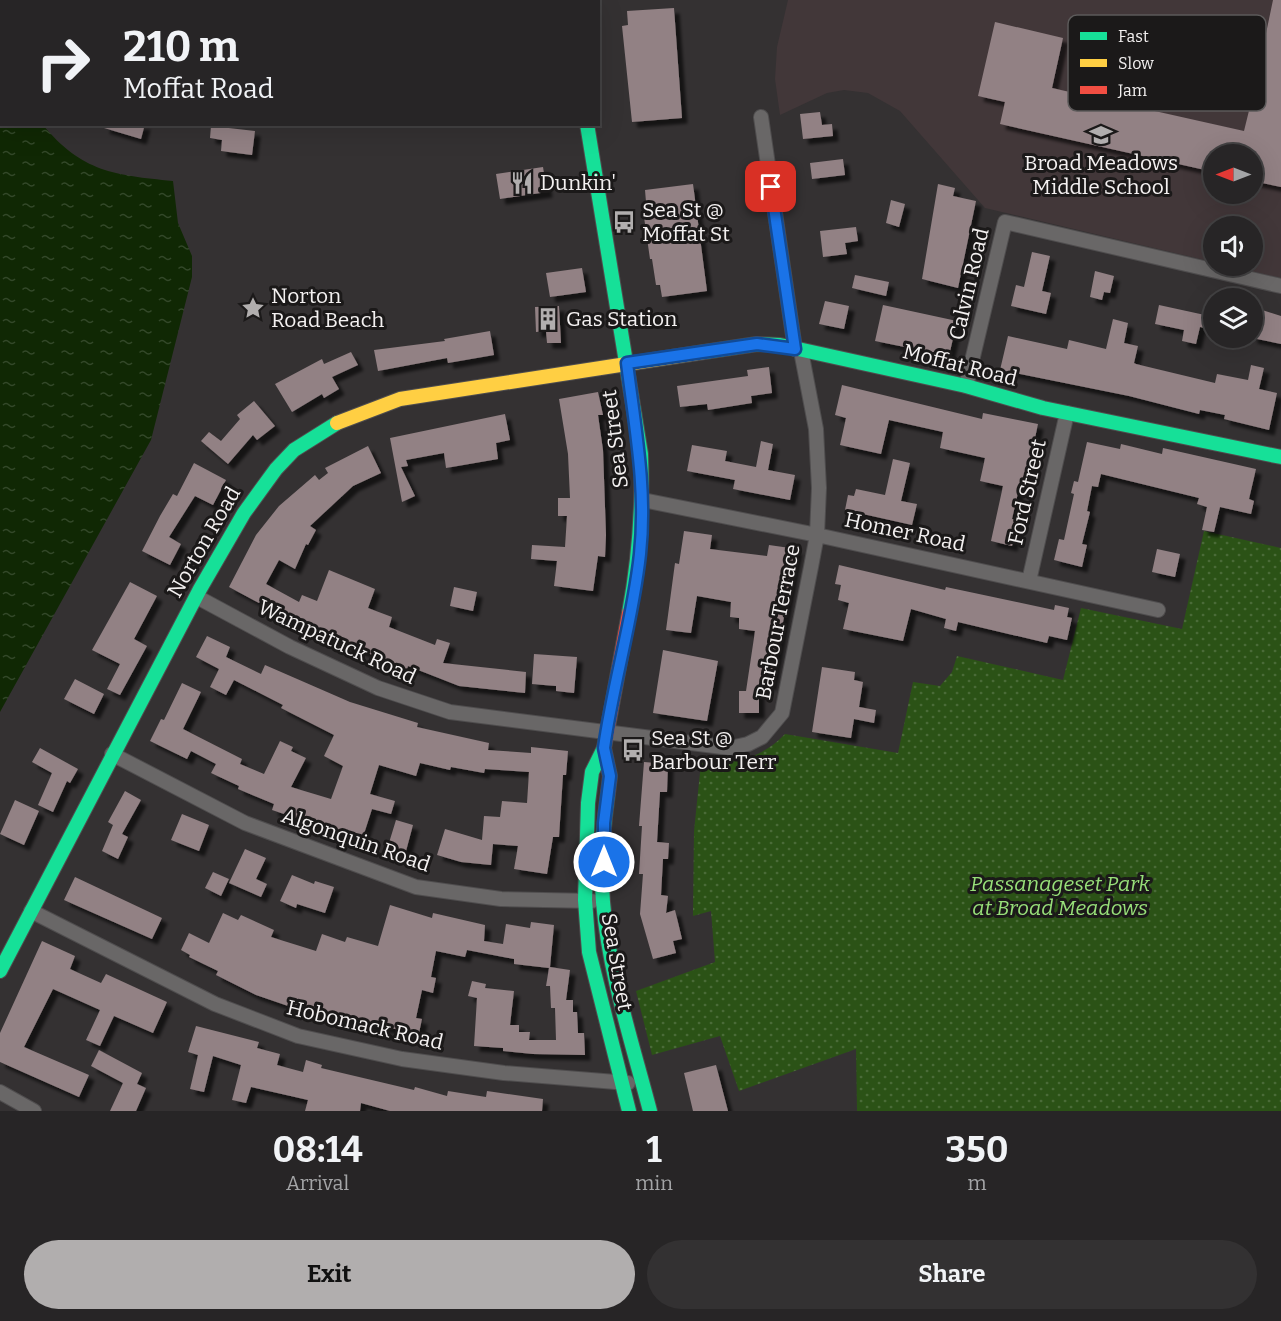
<!DOCTYPE html>
<style>
body{margin:0;font-family:Bitter,serif;background:#333132;color:#f1f3f6;height:100vh;display:flex;flex-direction:column;font-size:22px;white-space:nowrap}
*{box-sizing:border-box;margin:0}
p{font-size:20px;color:#a4a5a7}
.icon{flex:none;width:33px;height:33px;fill:none;stroke:currentColor;stroke-width:2;stroke-linecap:round;stroke-linejoin:round}
.map{position:relative;height:1111px;overflow:hidden}
.drawer{display:flex;flex-direction:column;background:#272526;flex:1}
.drawer>*{flex:none}
.banner{position:absolute;left:0px;top:0px;width:600px;height:126px;box-shadow:0 6px 24px #0002,0 0 0 2px #434243;background:#272526;color:#f1f3f6;overflow:hidden}
.needle{width:39px;rotate:270deg}
.controls{position:absolute;left:1203px;top:144px;display:grid;gap:12px}
.controls a{display:grid;place-items:center;width:60px;height:60px;border-radius:50%;background:#272526;box-shadow:0 6px 24px #0002,0 0 0 2px #434243;font-size:30px}
.pin{position:absolute;display:grid;place-items:center;width:51px;height:51px;color:#fff;margin:-26px;border-radius:12px;box-shadow:0 3px 9px #0006}
.me{position:absolute;width:66px;margin:-33px;rotate:0deg;stroke-linejoin:round;filter:drop-shadow(0 0 4px #0008)}
.turn{display:flex;align-items:center;gap:21px;height:126px;padding:0 24px;font-size:27px}
.turn .icon{width:78px;height:78px;stroke-width:2.5}
.turn b{display:block;font-size:42px;line-height:51px}
.eta{display:flex;justify-content:space-evenly;align-items:center;height:102px;text-align:center}
.eta b{font-size:36px;font-weight:700;line-height:42px}
.button{display:flex;gap:12px;margin-top:auto;padding:12px 24px}
.button a{flex:1;height:69px;border-radius:36px;background:#b1aeae;color:#111;font-size:24px;font-weight:700;line-height:69px;text-align:center}
.button a+a{background:#333132;color:#f1f3f6}
.map>svg:first-child{display:block}
</style>
<div class="map">
<svg width="1281" height="1111" viewBox="0 0 1281 1111">
<defs>
<pattern id="green-dots" width="8" height="8" patternUnits="userSpaceOnUse" patternTransform="scale(1.5)"><rect width="8" height="8" fill="#2b5216"/><path d="M2 2h.1M6 6h.1" fill="none" stroke="#4a6b38" stroke-width="1.8" stroke-linecap="round"/></pattern>
<pattern id="wetland-marsh" width="20" height="14" patternUnits="userSpaceOnUse" patternTransform="scale(1.5)"><rect width="20" height="14" fill="#2b5216"/><path d="M1 5h8M5 5V1M11 12h8M15 12V8" fill="none" stroke="#4a6b38"/></pattern>
<pattern id="water-ripples" width="26" height="14" patternUnits="userSpaceOnUse" patternTransform="scale(1.5)"><rect width="26" height="14" fill="#102804"/><path d="M2 4q2-2 4 0t4 0M15 11q2-2 4 0t4 0" fill="none" stroke="#334829"/></pattern>
<filter id="shadow"><feDropShadow dx="5.5" dy="5.5" stdDeviation="1.5" flood-color="#0009"/></filter>
</defs>
<rect width="100%" height="100%" fill="#343132"/>
<!-- built -->
<path fill="#423739" fill-rule="evenodd" d="M788,0H1281V278L1230,266H1252V226H1214L1213,262L985,208L900,111L868,93L844,90L827,93L780,115L775,79L777,47ZM1214,154H1252V194H1214Z"/>
<!-- green -->
<path fill="url(#green-dots)" d="M1204,531L1281,548V1111H857L856,1049L739,1091L720,1036L652,1055L636,991L715,962L711,911L693,916L694,831L701,763C735,764 761,759 785,734L898,753L913,682L940,686L952,672L957,656L1063,680L1081,608L1182,629Z"/>
<!-- wetland -->
<path fill="url(#wetland-marsh)" d="M169,0H408L409,1L172,2Z"/>
<!-- water -->
<path fill="url(#water-ripples)" d="M0,72L2,124L43,125C82,172 114,175 173,181L178,223L192,256V277L151,440L0,712Z"/>
<!-- building -->
<path fill="#928184" filter="url(#shadow)" d="M1273,0H1281V187L1252,181V154H1214V172L1000,124L1005,102L978,96L995,22L1063,38L1052,88L1244,131L1258,74L1246,71L1253,40L1264,43Z
M674,8L682,118L632,122L622,26L628,25L627,11Z
M820,112L822,125L832,124L833,136L803,139L800,114Z
M105,124H145L141,139L104,128Z
M211,126L255,131L252,155L221,151L222,140L210,138Z
M843,159L845,175L812,179L810,163Z
M543,167L547,192L500,199L496,174Z
M693,184L707,291L662,297L660,285H656L652,259H650L642,203L646,202L645,190Z
M938,184L955,188L953,196L976,201L958,288L922,279Z
M891,200L905,204L899,227L886,223Z
M856,227L858,241L845,243L847,254L823,257L820,231Z
M1032,252L1050,256L1042,291L1051,293L1046,314L1011,306L1016,285L1024,287Z
M582,268L586,292L550,297L546,273Z
M1095,271L1114,276L1110,293L1104,292L1102,300L1090,297Z
M855,275L889,282L886,296L852,288Z
M825,301L849,306L844,329L819,324Z
M883,305L957,321L949,356L875,341Z
M1159,305L1214,317V330L1200,327L1196,344L1182,341L1184,330L1155,324Z
M559,306L561,343H547L546,331L536,332L535,307Z
M1259,309L1281,316V344L1252,338V325H1255Z
M1113,319L1128,323L1124,343L1138,346L1134,363L1136,364L1215,383L1217,374L1248,380L1251,365L1264,368L1259,389L1277,393L1269,430L1224,419L1225,415L1200,410L1199,414L1129,396L1000,370L1008,336L1067,349L1069,340L1106,349Z
M490,331L494,355L448,363L447,358L378,371L374,350L445,341L444,339Z
M351,352L358,365L332,377L339,389L324,398L322,394L292,412L275,384L322,359L324,364Z
M769,367L772,393L751,396L752,403L708,410L707,404L680,407L677,386L748,376L747,370Z
M842,385L982,419L983,413L1038,424L1025,485L1020,484L1012,519L1018,520L1012,546L991,541L1003,486L980,481L985,458L940,448L943,432L889,420L881,454L840,445L846,418L835,415Z
M598,392L603,415H598L603,450L606,535L605,557L598,556L593,591L554,586L557,561L531,559L532,545L565,547L567,516H558V498H570L568,454L559,399Z
M254,401L275,426L257,440L253,435L228,464L201,441L209,432L221,441L240,419L237,415Z
M505,414L510,440L496,443L498,459L446,468L444,453L406,460L408,466L401,467L415,496L402,502L390,438Z
M761,441L773,444L768,470L795,475L790,500L733,489L735,480L687,471L692,445L727,451L725,461L756,467Z
M1087,442L1120,449L1121,444L1162,454L1163,448L1256,469L1249,499L1254,501L1251,514L1220,507L1214,532L1202,530L1207,507L1197,504L1199,498L1101,474L1098,487L1092,486L1087,511L1090,512L1082,544L1087,545L1082,567L1054,560L1059,539L1064,540L1074,494L1071,493L1074,481L1078,482Z
M368,446L381,473L353,486L310,526L316,530L308,545L306,544L295,569L279,560L266,584L299,602L302,595L317,601L329,570L375,589L368,608L392,617L389,627L435,645L437,639L450,643L443,663L526,672L525,693L459,686L408,666L407,669L291,622L293,617L261,599L259,603L229,587L256,535L279,506L315,475L319,480L328,473L325,468Z
M893,459L910,463L901,501L917,504L912,525L845,510L848,495L854,496L856,489L885,495Z
M194,463L226,480L213,505L195,496L169,537L181,544L170,565L142,551L160,516L173,494L177,496Z
M684,531L712,535L710,549L767,556L769,545L797,549L771,685L759,683V713H739V691H746L755,631L739,629V618L730,617L731,602L697,596L691,633L666,630L675,563L679,564Z
M1157,549L1180,554L1175,577L1152,572Z
M839,565L945,590L946,587L1054,610L1055,605L1069,608L1067,617L1072,618L1067,640L1049,636L1047,643L958,622L956,631L944,628L946,619L911,609L903,641L843,629L849,603L838,600L841,585L835,584Z
M130,582L157,596L134,639L147,646L120,695L107,689L120,664L92,650Z
M454,587L477,592L473,611L450,606Z
M207,636L230,647L226,657L261,674L265,665L350,702L418,723L417,727L489,743L488,750L531,753V747L568,751L566,775H563L559,837H553L547,874L514,869L518,846L493,844L491,865L461,862L437,855L445,829L482,840L484,816L500,817L502,801L527,803L529,772L485,769L484,773L451,767L450,770L420,763L416,776L379,765L370,794L395,801L391,814L372,809L362,840L272,810L274,804L238,789L239,786L211,773L216,764L191,751L187,759L150,741L161,719L164,720L182,683L201,692L183,729L242,759L240,764L264,774L280,741L293,747L291,751L306,758L291,787L331,799L343,766L324,756L334,735L281,708L283,705L234,680L226,695L210,687L219,669L196,657Z
M663,650L718,661L707,721L653,713Z
M534,654L577,657L574,693L556,691V686L532,684Z
M822,667L855,672L854,680L863,682L859,707L876,710L874,723L854,719L851,738L812,732Z
M75,679L104,694L94,714L64,699Z
M40,748L78,769L70,783L67,781L53,812L38,805L52,773L32,762Z
M644,762L668,764L667,792H660L657,842L669,843L668,859H663L661,895L668,896L666,913L675,910L682,939L673,941L676,953L653,959L640,914L643,874H639L642,826H639Z
M125,791L141,800L122,834L128,837L118,859L102,851L113,825L108,822Z
M15,800L39,811L24,845L0,834Z
M182,814L209,825L199,851L171,840Z
M396,820L413,825L406,851L388,846Z
M245,849L266,858L256,879L267,884L261,897L229,883Z
M213,872L229,879L221,896L205,888Z
M292,875L314,884L315,881L334,887L325,913L297,904L296,908L280,901Z
M75,877L162,918L152,939L64,900Z
M390,905L432,918L433,913L485,925L484,941L503,944L506,924L530,928L531,922L554,925L550,967L570,970L566,1000H573V1012H577L578,1033H584L585,1055L533,1054L503,1051V1048L474,1046L477,998L468,996L472,981L486,984L485,988L514,991L510,1025H519V1032H530L529,1040H556L555,1008H551L550,986H546L549,968L514,964V959L467,950L465,957L436,951L431,977L436,978L433,993L422,990L416,1018L422,1019L419,1033L358,1023L359,1018L291,1007L256,995L216,975L218,971L189,957L190,955L181,950L189,933L209,943L223,913L238,920L241,915L274,930L271,937L316,951L322,934L345,942L347,937L378,946Z
M42,941L75,956L70,969L101,983L106,974L167,1002L153,1033L114,1016L100,1046L86,1040L100,1010L53,989L24,1047L89,1075L79,1097L0,1062V1033Z
M196,1026L259,1042L257,1048L280,1054L277,1065L303,1072L306,1060L322,1065L321,1068L414,1090L415,1087L447,1096L448,1091L486,1097L487,1091L543,1099L542,1111H390L361,1103L360,1111H305L308,1100L251,1087L246,1103L232,1100L241,1065L213,1056L204,1092L190,1089L198,1055L188,1052Z
M99,1050L142,1073L137,1084L146,1088L136,1111H110L123,1083L91,1066Z
M716,1065L728,1111H693L684,1073Z"/>
<g fill="none" stroke-linecap="round" stroke-linejoin="round">
<!-- street casing -->
<g stroke="#4f4d4e" stroke-width="16">
<path id="street" d="M540,0L541,2
M0,32L2,34
M761,117L795,349
M966,386L1005,222L1281,286
M643,500L817,535L1158,610
M1029,581L1067,413
M197,597L290,647L378,688L450,712L730,748L748,744L762,737L782,713L811,567L817,535L819,488L816,429L801,351
M112,754L245,823L416,887L501,899L592,901
M31,911L215,1004L298,1036L402,1059L504,1073L628,1083
M0,1092L34,1111"/>
</g>
<!-- fast casing -->
<g stroke="#4f4d4e" stroke-width="16">
<path id="fast" d="M587,124L641,454C643,509 639,559 629,613
M704,352L757,344L780,345L966,386L1043,408L1281,457
M604,748L592,772L588,803L585,900L589,952L629,1111
M608,793C603,828 600,866 603,902C609,973 632,1042 650,1111
M0,971L200,589L244,513L276,469L294,450L337,423"/>
</g>
<!-- slow casing -->
<g stroke="#4f4d4e" stroke-width="16">
<path id="slow" d="M337,423L400,399L704,352"/>
</g>
<!-- jam casing -->
<g stroke="#4f4d4e" stroke-width="16">
<path id="jam" d="M584,0V2
M608,793L610,776L604,748L629,613"/>
</g>
<!-- street -->
<use href="#street" stroke="#696767" stroke-width="14"/>
<!-- fast -->
<use href="#fast" stroke="#16e098" stroke-width="14"/>
<!-- slow -->
<use href="#slow" stroke="#ffcf43" stroke-width="14"/>
<!-- jam -->
<use href="#jam" stroke="#f24e42" stroke-width="14"/>
</g>
<g fill="none" stroke-linecap="round" stroke-linejoin="round">
<!-- route casing -->
<g stroke="#114b97" stroke-width="15">
<path id="route" d="M604,862V823L610,776L604,748C613,683 633,620 640,554C647,489 635,428 627,363L757,344L795,349L771,187"/>
</g>
<!-- route -->
<use href="#route" stroke="#1a73e8" stroke-width="10"/>
</g>
<!-- icons -->
<defs>
<g id="school-bare" transform="scale(1.8)"><path d="M0-5L7-2L0 1L-7-2ZM-4 1L0 2.5L4 1V4Q0 6-4 4Z" fill="#b1aeae" stroke="#1b1919" stroke-width="2.5" paint-order="stroke"/></g>
<g id="restaurant-bare" transform="scale(1.8)"><path d="M-5-6h1v4h1v-4h1v4h1v-4h1v5L-1.5 .5V6h-2V.5L-5-1ZM5-6V6H3V1.5H1.5Q1.5-4 5-6Z" fill="#b1aeae" stroke="#1b1919" stroke-width="2.5" paint-order="stroke"/></g>
<g id="bus-bare" transform="scale(1.8)"><path d="M-5-6H5V4H4V6H2V4H-2V6H-4V4H-5ZM-3.5-4V0h7V-4ZM-3.5 1.2v1.5H-2V1.2ZM2 1.2v1.5H3.5V1.2Z" fill="#b1aeae" stroke="#1b1919" stroke-width="2.5" paint-order="stroke"/></g>
<g id="sight-bare" transform="scale(1.8)"><path d="M0-6L1.8-2.2L6-1.7L2.9 1.2L3.7 5.4L0 3.3L-3.7 5.4L-2.9 1.2L-6-1.7L-1.8-2.2Z" fill="#b1aeae" stroke="#1b1919" stroke-width="2.5" paint-order="stroke"/></g>
<g id="building-bare" transform="scale(1.8)"><path d="M-4-6H4V6H1V3H-1V6H-4ZM-2.5-4.3h1.7v1.8h-1.7ZM.8-4.3h1.7v1.8H.8ZM-2.5-1h1.7V.8h-1.7ZM.8-1h1.7V.8H.8Z" fill="#b1aeae" stroke="#1b1919" stroke-width="2.5" paint-order="stroke"/></g>
</defs>
<g fill-rule="evenodd">
<use href="#school-bare" x="1101" y="135"/>
<use href="#restaurant-bare" x="522" y="183"/>
<use href="#bus-bare" x="624" y="222"/>
<use href="#sight-bare" x="253" y="308"/>
<use href="#building-bare" x="548" y="319"/>
<use href="#bus-bare" x="633" y="750"/>
</g>
<g text-anchor="middle" stroke-width="6" stroke-linejoin="round" paint-order="stroke">
<!-- poi labels -->
<g font-size="21" fill="#f4f1f1" stroke="#1b1919" text-anchor="start">
<text x="1101" y="170" text-anchor="middle">Broad Meadows<tspan x="1101" dy="24">Middle School</tspan></text>
<text x="540" y="190">Dunkin'</text>
<text x="642" y="217">Sea St @<tspan x="642" dy="24">Moffat St</tspan></text>
<text x="271" y="303">Norton<tspan x="271" dy="24">Road Beach</tspan></text>
<text x="566" y="326">Gas Station</text>
<text x="651" y="745">Sea St @<tspan x="651" dy="24">Barbour Terr</tspan></text>
</g>
<!-- street labels -->
<g font-size="21" fill="#f4f1f1" stroke="#1b1919">
<text transform="translate(969 284) rotate(-77)" y="7">Calvin Road</text>
<text transform="translate(960 365) rotate(14)" y="7">Moffat Road</text>
<text transform="translate(615 439) rotate(-97)" y="7">Sea Street</text>
<text transform="translate(1027 492) rotate(-77)" y="7">Ford Street</text>
<text transform="translate(905 532) rotate(12)" y="7">Homer Road</text>
<text transform="translate(204 542) rotate(-60)" y="7">Norton Road</text>
<text transform="translate(778 622) rotate(-79)" y="7">Barbour Terrace</text>
<text transform="translate(337 642) rotate(25)" y="7">Wampatuck Road</text>
<text transform="translate(356 840) rotate(19)" y="7">Algonquin Road</text>
<text transform="translate(617 962) rotate(80)" y="7">Sea Street</text>
<text transform="translate(365 1025) rotate(13)" y="7">Hobomack Road</text>
</g>
<!-- park labels -->
<g font-size="21" font-style="italic" fill="#97df79" stroke="#1b1919">
<text x="1060" y="891">Passanageset Park<tspan x="1060" dy="24">at Broad Meadows</tspan></text>
</g>
</g>
<!-- legend -->
<rect x="1068" y="15" width="198" height="96" rx="9" fill="#1b1919" stroke="#5c5a5a" stroke-width="1.5"/>
<rect x="1080" y="32" width="27" height="8" fill="#16e098"/>
<rect x="1080" y="59" width="27" height="8" fill="#ffcf43"/>
<rect x="1080" y="86" width="27" height="8" fill="#f24e42"/>
<g font-size="16" fill="#f4f1f1">
<text x="1118" y="42">Fast</text>
<text x="1118" y="69">Slow</text>
<text x="1118" y="96">Jam</text>
</g>
</svg>
<div class="controls">
<a><svg class="needle" viewBox="-14 -14 28 28"><path d="M0-13l5 13h-10z" fill="#e53935"/><path d="M0 13l5-13h-10z" fill="#a4a5a7"/></svg></a>
<a><svg class="icon" aria-label="sound" viewBox="0 0 24 24"><path d="M4 9h4l5-4v14l-5-4H4zM17 9q2 3 0 6"/></svg></a>
<a><svg class="icon" aria-label="layers" viewBox="0 0 24 24"><path d="M12 4l9 5-9 5-9-5zM3 14l9 5 9-5"/></svg></a>
</div>
<div class="pin" style="left:771px;top:187px;background:#d93025"><svg class="icon" aria-label="arrive" viewBox="0 0 24 24"><path d="M6 21V4h12l-3 4 3 4H6"/></svg></div>
<svg class="me" style="left:604px;top:862px" viewBox="-20 -20 40 40"><circle r="17" fill="#1a73e8" stroke="#fff" stroke-width="3"/><path d="M0-11L8 9 0 5-8 9z" fill="#fff"/></svg>
<div class="banner">
<div class="turn"><svg class="icon" aria-label="right" viewBox="0 0 24 24"><path d="M7 20v-9h11M14 6l5 5-5 5"/></svg><div><b>210 m</b>Moffat Road</div></div>
</div>
</div>
<section class="drawer">
<div class="eta">
<div><b>08:14</b><p>Arrival</p></div>
<div><b>1</b><p>min</p></div>
<div><b>350</b><p>m</p></div>
</div>
<div class="button"><a>Exit</a><a>Share</a></div>
</section>
